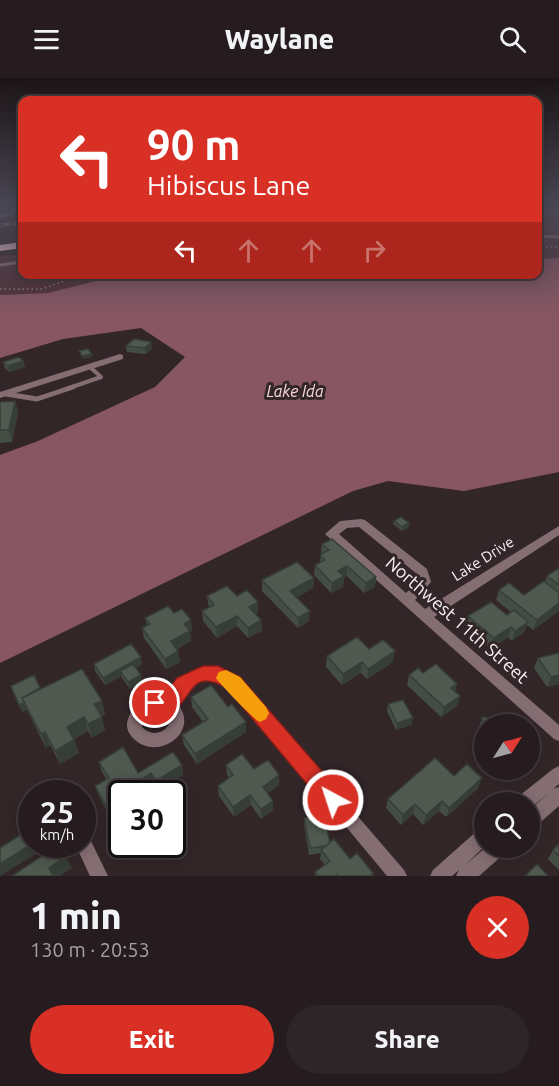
<!DOCTYPE html>
<meta charset="utf-8">
<style>
body{margin:0;font-family:Ubuntu,sans-serif;background:#2e2528;color:#f1f3f6;height:100vh;display:flex;flex-direction:column;font-size:22px;white-space:nowrap}
*{box-sizing:border-box;margin:0}
p{font-size:20px;color:#a4a1a4}
.icon{flex:none;width:33px;height:33px;fill:none;stroke:currentColor;stroke-width:2;stroke-linecap:round;stroke-linejoin:round}
.map{position:relative;height:798px;overflow:hidden}
.details{display:flex;flex-direction:column;background:#261c1f;flex:1}
.details>*{flex:none}
.top-card{position:absolute;left:18px;top:18px;width:524px;height:183px;border-radius:12px;box-shadow:0 3px 15px #0003,0 0 0 2px #423a3d;background:#d93025;color:#fff;overflow:hidden}
.needle{width:39px;rotate:54deg}
.tools{position:absolute;left:474px;top:636px;display:grid;gap:12px}
.tools a{display:grid;place-items:center;width:66px;height:66px;border-radius:50%;background:#261c1f;box-shadow:0 3px 15px #0003,0 0 0 2px #423a3d;font-size:30px}
.speed{position:absolute;left:18px;top:702px;display:flex;gap:12px;font-size:30px;font-weight:700;text-align:center}
.speed>*{display:grid;place-content:center;width:78px;height:78px;border-radius:50%;background:#261c1f;box-shadow:0 3px 15px #0003,0 0 0 2px #423a3d;line-height:1}
.speed small{font-size:15px;font-weight:400}
.speed .limit{border:3px solid #111;border-radius:9px;background:#fff;color:#111}
.pin{position:absolute;display:grid;place-items:center;width:51px;height:51px;color:#fff;margin:-26px;border:3px solid #fff;border-radius:50%;box-shadow:0 2px 6px #0007}
.me{position:absolute;width:66px;margin:-33px;rotate:320deg;stroke-linejoin:round;filter:drop-shadow(0 0 4px #0008)}
.turn{display:flex;align-items:center;gap:21px;height:126px;padding:0 30px;font-size:27px}
.turn .icon{width:78px;height:78px;stroke-width:2.5}
.turn b{display:block;font-size:42px;line-height:51px}
.lanes{display:flex;align-items:center;height:57px;padding:0 30px;background:#0003;justify-content:center;gap:30px;direction:ltr}
.lanes .off{opacity:.35}
.round{display:grid;place-items:center;flex:none;width:63px;height:63px;border-radius:32px;background:#2e2528}
.overview{display:flex;align-items:center;justify-content:space-between;height:102px;padding:0 30px}
h1{font-size:36px;font-weight:800;line-height:45px}
.cta{display:flex;gap:12px;margin-top:auto;padding:12px 30px}
.cta a{flex:1;height:69px;border-radius:36px;background:#d93025;color:#fff;font-size:24px;font-weight:800;line-height:69px;text-align:center}
.cta a+a{background:#2e2528;color:#f1f3f6}
header{display:flex;justify-content:space-between;align-items:center;height:78px;padding:0 30px;background:#261c1f;font-size:27px;font-weight:800}
.map>svg:first-child{display:block}
</style>
<header><svg class="icon" aria-label="menu" viewBox="0 0 24 24"><path d="M4 6h16M4 12h16M4 18h16"/></svg>Waylane<svg class="icon" aria-label="search" viewBox="0 0 24 24"><circle cx="10" cy="10" r="6"/><path d="M15 15l6 6"/></svg></header>
<div class="map">
<svg width="559" height="798" viewBox="0 0 559 798">
<rect width="100%" height="100%" fill="#332629"/>
<!-- green -->
<path fill="#513139" d="M537,128H559V180L537,181Z
M22,176V196L123,197L48,215L0,217V178Z"/>
<!-- water -->
<path fill="#885663" d="M559,180V394L464,413L388,403L353,413L0,585V377L38,363L155,309L185,279L141,250L63,261L0,280V217L48,215L123,196H537V181Z"/>
<g fill="none" stroke-linecap="round" stroke-linejoin="round">
<!-- path -->
<path stroke="#8c8184" stroke-width="1.5" stroke-dasharray="1.5 3" stroke-linecap="butt" d="M537,133L559,132
M537,169H559
M0,211H42L72,200L75,196"/>
<!-- lane-far2 -->
<path stroke="#856e73" stroke-width="3" d="M0,138L13,136L12,128
M537,158L559,159
M0,187L22,184"/>
<!-- lane-far1 -->
<path stroke="#856e73" stroke-width="4" d="M69,310L101,299L90,289"/>
<!-- lane -->
<path stroke="#856e73" stroke-width="5" d="M6,316L37,321L73,309"/>
<!-- street -->
<path fill="#856e73" fill-rule="evenodd" d="M120,276L123,277V281L0,320V314Z
M361,441L365,442L427,491L431,504L415,522L425,531L559,448V457L434,539L559,647V663L554,661L325,456L340,443ZM359,449L417,496L419,503L406,515L339,456L347,450Z
M204,590L223,593L239,600L404,792L407,798H387L229,608C203,596 193,604 177,625C202,654 156,686 132,659C129,655 127,652 127,647C128,628 148,617 164,620L184,598ZM161,631C182,642 159,666 142,649L143,641L151,634Z
M559,688V706L531,730H530V724H517L519,718L553,691Z
M559,709V728L536,748L530,750V732L553,711Z
M484,750V769L465,787L485,770H506L504,776L479,798H456L459,792L452,798H430L433,792L478,752Z
M82,757L89,759L108,798H90L75,766H82Z"/>
<!-- highway -->
<path fill="#fecfda" fill-rule="evenodd" d="M22,164V170L0,173V167Z"/>
<!-- rail casing -->
<g stroke="#9e9395" stroke-width="3">
<path id="rail" d="M0,147L22,145"/>
</g>
<!-- rail -->
<use href="#rail" stroke="#332629" stroke-width="1.5" stroke-dasharray="5" stroke-linecap="butt"/>
</g>
<!-- wall -->
<path fill="#444d44" d="M126,268L152,270L146,276L127,274Z
M23,283L25,289L9,294L5,290L3,284Z
M15,323L18,335L12,364L0,365V324Z
M394,443L409,449L402,453L393,446Z
M322,466L376,499L375,509L364,515L347,498L344,500L343,509L331,515L314,497L315,487L320,484Z
M559,490V533L533,552L527,547L524,554L512,563L508,559L491,571L466,549L468,538L507,537L511,534L496,522L499,512L524,517L545,504L547,498Z
M314,500L313,510L296,520L309,543L298,550L262,513V502Z
M207,518H237L258,534L255,536L261,542L262,553L248,560L237,548L217,560L203,543L202,533L209,530Z
M174,535L192,553L190,554L191,563L177,571L180,584L166,591L144,560L142,550L147,547L145,540Z
M369,571L393,584L367,601L361,595L342,607L326,589L327,578Z
M559,575V606L547,609L534,590L538,580Z
M94,586H142L136,590L141,597L143,604L130,611L122,600V598L105,607L95,593Z
M409,597L457,606L455,614L460,618L457,628L441,639L407,607Z
M11,608L40,611L102,623L105,636L101,638L105,652L92,660L88,653L74,661L79,675L60,686L50,667L46,670L27,632L22,634Z
M191,619L228,629L246,654L197,686L184,667L182,657L203,644L192,629Z
M388,626L413,640L411,647L396,652L387,633Z
M482,639L484,646V674L482,673L479,649Z
M99,684L138,695L182,687L183,697L158,713L153,705L147,709L148,716H122V736L112,743L99,718L95,708L107,702L102,694Z
M226,687L254,691L279,707L268,715L273,732L261,741L251,727L234,739L219,718L218,708L229,700L227,697Z
M454,698L478,710L446,739L439,733L423,747L413,736L401,747L386,730L388,721Z
M304,740L330,765L350,781L373,795V798H315V794L325,787L320,781L321,775L309,777L304,746Z
M559,766V792L548,781L553,772Z"/>
<!-- shaded-wall -->
<path fill="#373e37" d="M0,128H9L10,134L0,135Z
M151,264L152,270L146,276L145,270Z
M92,276V279L83,281L82,278Z
M23,283L25,289L9,294L8,288Z
M15,323L18,335L12,364L9,352Z
M409,445V449L402,453V449Z
M347,488V498L344,500L343,509L331,515L332,505L338,493Z
M376,499L375,509L364,515L366,505Z
M314,500L313,510L290,523V513Z
M258,524V534L249,539V529Z
M559,525V533L533,552L537,542Z
M310,533L309,543L298,550V540Z
M237,538V548L217,560L216,549Z
M191,542L192,553L190,554L191,563L172,573L171,563L184,546Z
M261,542L262,553L248,560V550Z
M528,544L524,554L512,563L515,553Z
M511,549L508,559L491,571L494,560Z
M178,573L180,584L166,591L165,581Z
M395,573L393,584L367,601L368,591Z
M141,579L142,586L123,597L120,593L122,598L105,607L103,600Z
M362,584L361,595L342,607L343,596Z
M141,597L143,604L130,611L128,604Z
M559,597V606L547,609L551,599Z
M457,606L455,616L451,610Z
M460,618L457,628L441,639L444,629Z
M102,623L105,636L98,640L94,626Z
M24,625L27,632L22,634L19,627Z
M84,639L88,653L71,662L67,649Z
M102,639L105,652L92,660L88,646Z
M413,640L411,647L396,652L397,645Z
M246,644V654L197,686L195,676Z
M45,654L50,667L46,670L41,656Z
M74,662L79,675L60,686L55,673Z
M182,687L183,697L158,713L156,703Z
M151,695L153,705L147,709L148,716H137L142,701Z
M279,697V707L263,718V709Z
M482,700L478,710L446,739L449,730Z
M250,717L251,727L234,739L233,729Z
M273,723V732L261,741V731Z
M442,723L439,733L423,747L426,737Z
M122,725V736L112,743L109,733Z
M415,726L413,736L401,747L403,737Z
M32,766H35L39,774L0,798V786Z
M66,778L72,790L60,798H52L49,790Z"/>
<!-- building -->
<path fill="#4f594f" stroke="#373e37" stroke-width="1.5" d="M134,261L151,264L145,270L126,268Z
M88,271L92,276L82,278L79,273Z
M19,279L23,283L8,288L3,284Z
M15,323L9,352H0V324Z
M401,439L409,445L402,449L394,443Z
M332,461L376,499L366,505L347,488L338,493L344,498L332,505L315,487L325,482L320,477L329,472L322,466Z
M297,484L314,500L290,513L310,533L298,540L262,502Z
M559,490V507L547,498Z
M544,503L559,515V525L537,542L499,512L509,505L524,517Z
M227,508L237,518L247,512L258,524L249,529L261,542L248,550L237,538L216,549L202,533L214,527L207,518Z
M491,524L507,537L514,532L528,544L515,553L511,549L494,560L468,538Z
M168,528L174,535L182,531L191,542L184,546L190,553L171,563L178,573L165,581L142,550L150,546L145,540Z
M357,559L369,571L383,562L395,573L368,591L362,584L343,596L327,578Z
M131,566L141,579L103,600L94,586Z
M559,575V597L551,599L538,580Z
M133,586L141,597L128,604L120,593Z
M436,586L457,606L451,610L460,618L444,629L409,597L418,590L423,595Z
M82,591L102,623L94,626L102,639L88,646L84,639L67,649L74,662L55,673L45,654L41,656L22,620Z
M34,597L40,610L22,620L24,625L19,627L11,608Z
M211,607L228,629L232,626L246,644L195,676L182,657L208,641L191,619Z
M403,622L413,640L397,645L388,626Z
M482,639L510,641L511,646H484V656Z
M123,669L138,695L173,674L182,687L156,703L151,695L142,701L147,709L137,716H122V725L109,733L95,708L109,700L99,684Z
M242,676L254,691L268,682L279,697L263,709L273,723L261,731L250,717L233,729L218,708L233,697L226,687Z
M435,680L454,698L467,686L482,700L449,730L442,723L426,737L415,726L403,737L388,721Z
M324,737L330,765L326,768L310,770L304,740Z
M28,752L32,759V766L0,786V770Z
M334,761L350,781L357,775L373,795L370,798H337V797L336,798H318L315,794L330,783L321,772Z
M60,766H61L66,778L49,790L53,798H12Z
M559,766V778L553,772Z
M537,786L548,798H525Z"/>
<!-- sky -->
<linearGradient id="sky" x2="0" y2="1"><stop stop-color="#1c1517"/><stop offset="0.54" stop-color="#4a4754"/><stop offset="1" stop-color="#4a4754" stop-opacity="0"/></linearGradient>
<rect width="559" height="239" fill="url(#sky)"/>
<!-- route -->
<path fill="#d93025" stroke="#8d1f18" stroke-width="1.5" d="M203,588H218L240,599L340,714L344,722L340,729L333,732L326,729L227,610C189,588 192,623 173,633C166,637 155,633 149,630L146,625L149,619L155,616L164,617L177,600Z"/>
<!-- slow -->
<path fill="#f59e0b" d="M226,592L240,599L266,629L269,635L266,641L260,644C254,642 219,605 216,600L219,594Z"/>
<g text-anchor="middle" stroke-width="6" stroke-linejoin="round" paint-order="stroke">
<!-- street labels -->
<g font-size="15" fill="#f9f0f2" stroke="#332629">
<text transform="translate(483 481) rotate(-32)" y="5">Lake Drive</text>
</g>
<!-- water labels -->
<g font-size="16" font-style="italic" fill="#fad8df" stroke="#332629">
<text x="295" y="319">Lake Ida</text>
</g>
<!-- near-street labels -->
<g font-size="18" fill="#f9f0f2" stroke="#332629">
<text transform="translate(457 542) rotate(41)" y="6">Northwest 11th Street</text>
</g>
</g>
</svg>
<div class="tools">
<a><svg class="needle" viewBox="-14 -14 28 28"><path d="M0-13l5 13h-10z" fill="#e53935"/><path d="M0 13l5-13h-10z" fill="#a4a1a4"/></svg></a>
<a><svg class="icon" aria-label="search" viewBox="0 0 24 24"><circle cx="10" cy="10" r="6"/><path d="M15 15l6 6"/></svg></a>
</div>
<div class="speed"><div>25<small>km/h</small></div><div class="limit">30</div></div>
<div class="pin" style="left:155px;top:625px;background:#d93025"><svg class="icon" aria-label="arrive" viewBox="0 0 24 24"><path d="M6 21V4h12l-3 4 3 4H6"/></svg></div>
<svg class="me" style="left:333px;top:722px" viewBox="-20 -20 40 40"><circle r="17" fill="#d93025" stroke="#fff" stroke-width="3"/><path d="M0-11L8 9 0 5-8 9z" fill="#fff"/></svg>
<div class="top-card">
<div class="turn"><svg class="icon" aria-label="left" viewBox="0 0 24 24"><path d="M17 20v-9H6M10 6l-5 5 5 5"/></svg><div><b>90 m</b>Hibiscus Lane</div></div>
<div class="lanes"><svg class="icon" aria-label="left" viewBox="0 0 24 24"><path d="M17 20v-9H6M10 6l-5 5 5 5"/></svg><svg class="icon off" aria-label="ahead" viewBox="0 0 24 24"><path d="M12 20V5M6 11l6-6 6 6"/></svg><svg class="icon off" aria-label="ahead" viewBox="0 0 24 24"><path d="M12 20V5M6 11l6-6 6 6"/></svg><svg class="icon off" aria-label="right" viewBox="0 0 24 24"><path d="M7 20v-9h11M14 6l5 5-5 5"/></svg></div>
</div>
</div>
<section class="details">
<div class="overview"><div><h1>1 min</h1><p>130 m · 20:53</p></div><a class="round" style="background:#d93025;color:#fff"><svg class="icon" aria-label="close" viewBox="0 0 24 24"><path d="M6 6l12 12M18 6L6 18"/></svg></a></div>
<div class="cta"><a>Exit</a><a>Share</a></div>
</section>
